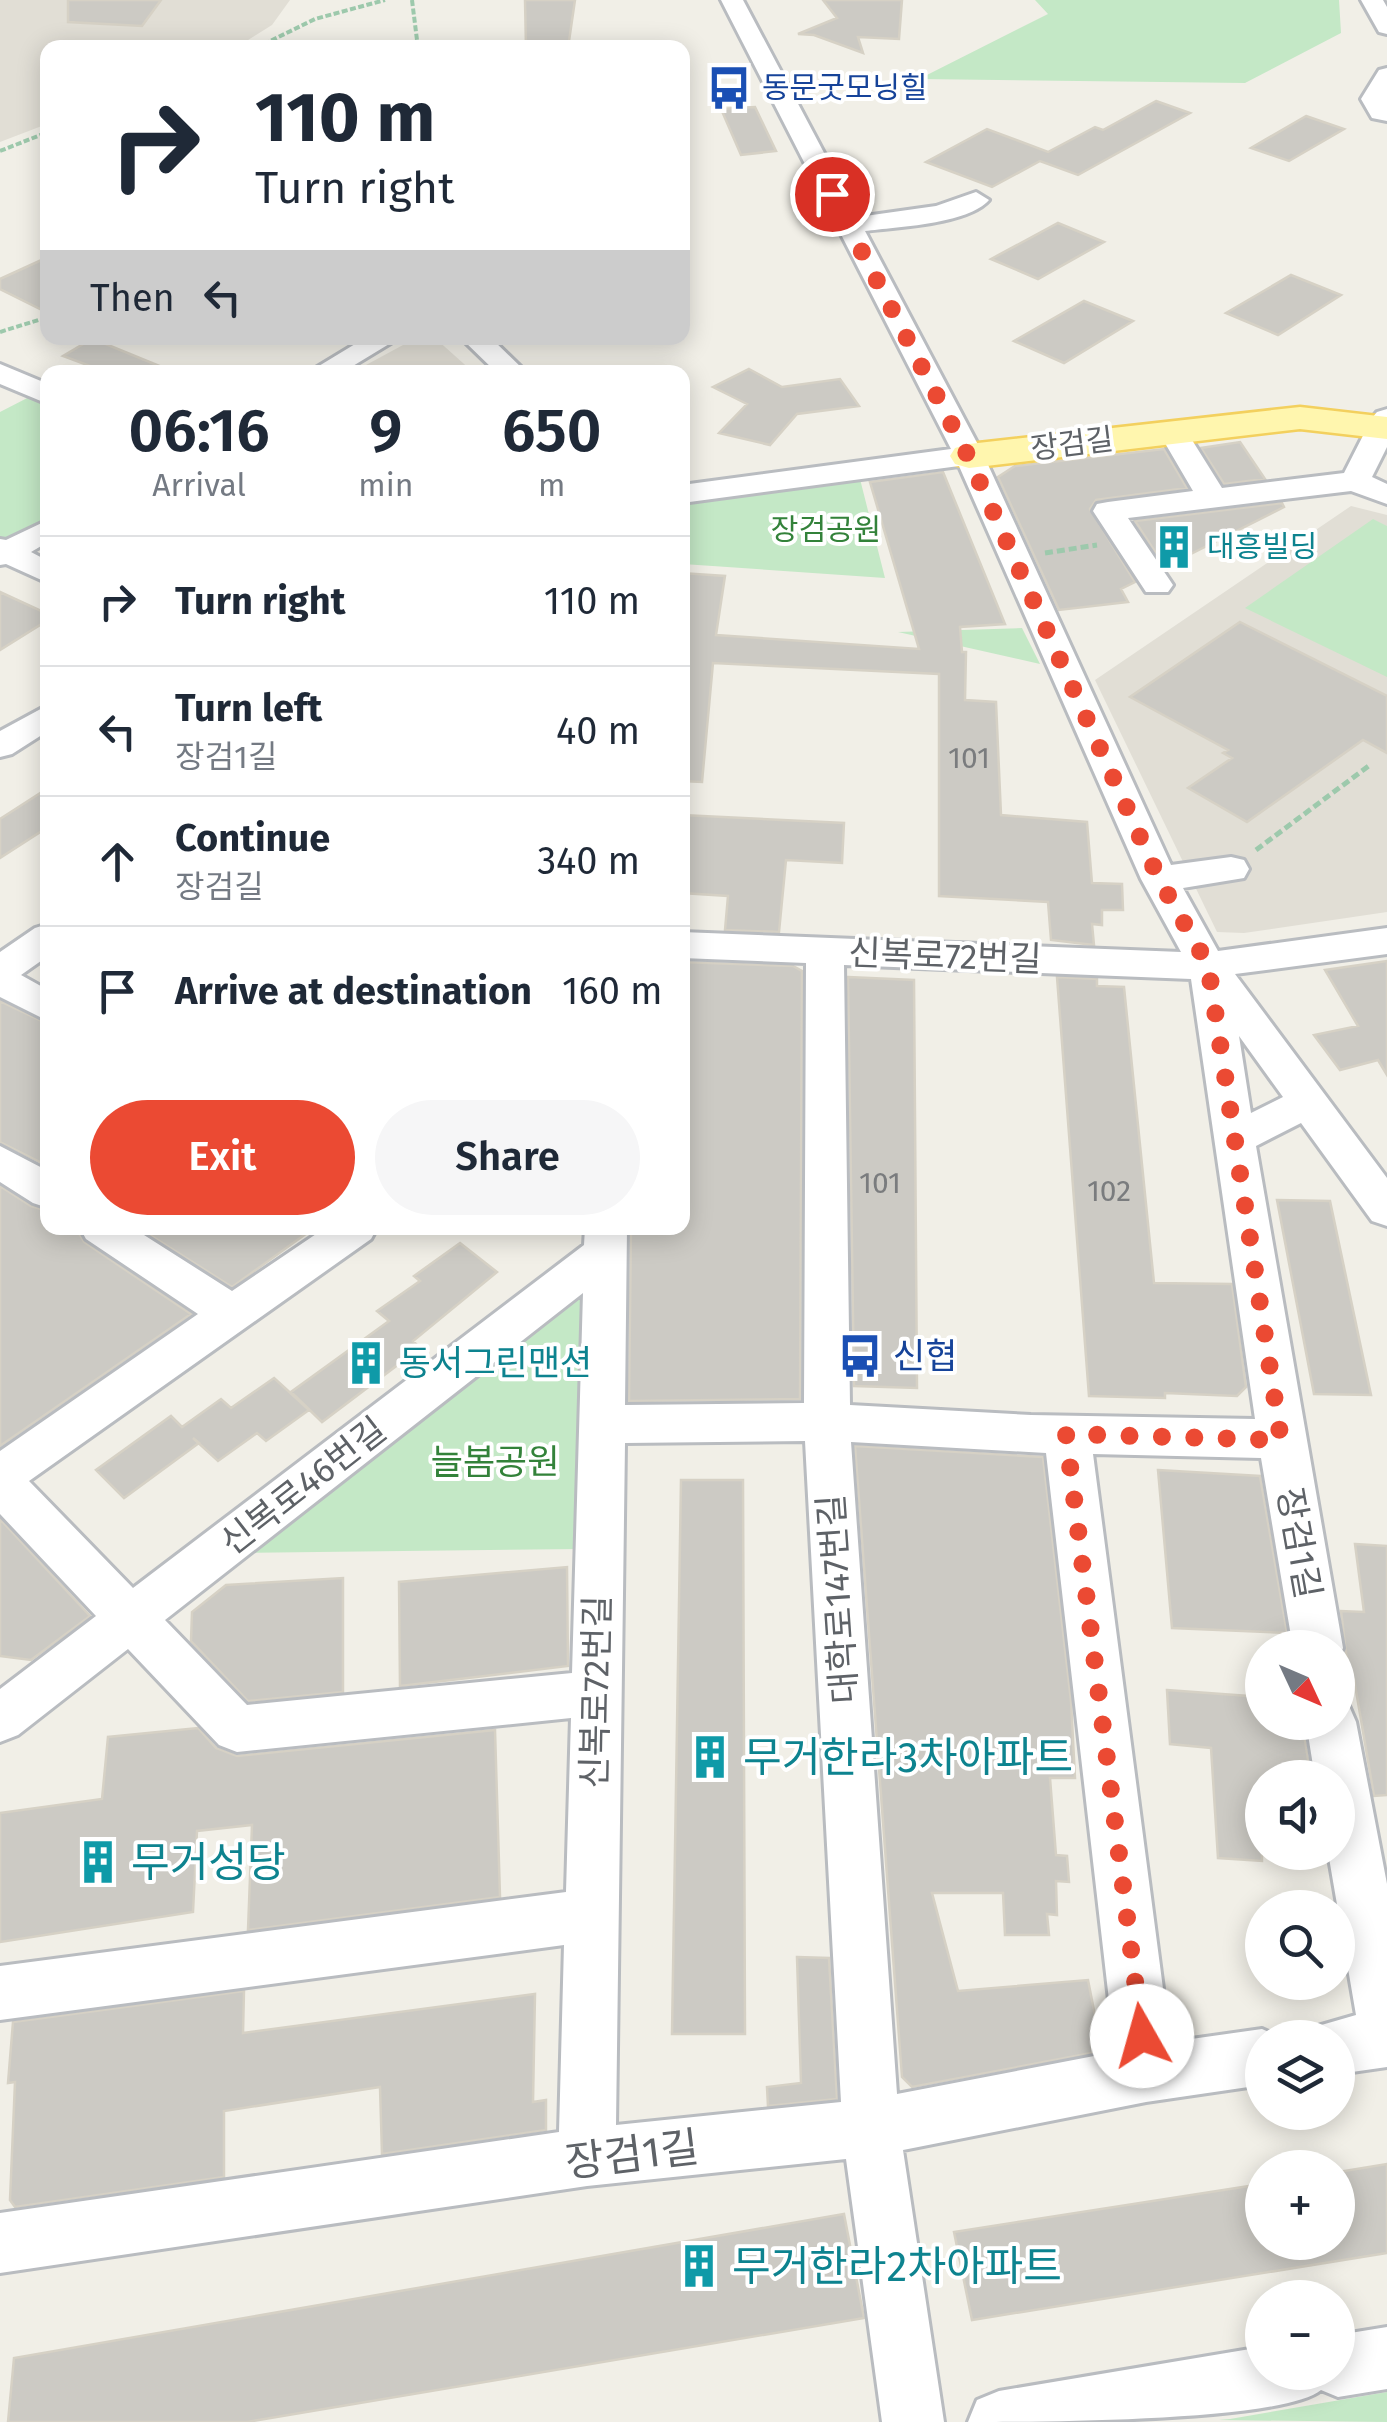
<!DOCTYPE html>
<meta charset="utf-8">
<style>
body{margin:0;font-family:"Fira Sans","Noto Sans KR",sans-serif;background:#f6f6f7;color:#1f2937;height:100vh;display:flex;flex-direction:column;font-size:38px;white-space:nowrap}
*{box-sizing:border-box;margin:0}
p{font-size:32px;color:#747a83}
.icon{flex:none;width:55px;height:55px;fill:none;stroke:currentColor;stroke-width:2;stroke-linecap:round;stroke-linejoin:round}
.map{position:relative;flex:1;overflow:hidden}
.details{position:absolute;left:40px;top:365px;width:650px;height:870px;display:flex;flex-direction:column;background:#fff;border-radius:20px;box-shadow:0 5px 25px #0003}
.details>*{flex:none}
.hud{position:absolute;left:40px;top:40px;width:650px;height:305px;border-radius:20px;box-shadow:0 5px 25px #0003;background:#fff;color:#1f2937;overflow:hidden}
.needle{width:65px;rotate:134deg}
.controls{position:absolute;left:1245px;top:1630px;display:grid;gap:20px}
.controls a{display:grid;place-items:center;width:110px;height:110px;border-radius:50%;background:#fff;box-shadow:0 5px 25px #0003;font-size:50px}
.pin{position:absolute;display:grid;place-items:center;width:85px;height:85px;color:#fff;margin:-42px;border:5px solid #fff;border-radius:50%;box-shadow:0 2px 10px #0007}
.me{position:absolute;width:110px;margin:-55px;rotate:353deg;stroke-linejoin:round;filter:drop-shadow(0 0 8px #0008)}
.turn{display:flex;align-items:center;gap:35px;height:210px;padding:0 50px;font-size:45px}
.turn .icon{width:130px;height:130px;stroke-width:2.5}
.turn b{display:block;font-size:70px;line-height:85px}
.then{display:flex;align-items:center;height:95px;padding:0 50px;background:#0003;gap:20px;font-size:38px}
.eta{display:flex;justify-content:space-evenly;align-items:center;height:170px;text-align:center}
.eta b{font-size:60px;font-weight:600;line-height:70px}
.primary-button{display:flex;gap:20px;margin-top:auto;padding:20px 50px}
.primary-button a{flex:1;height:115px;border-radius:60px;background:#eb4a33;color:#fff;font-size:40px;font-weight:600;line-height:115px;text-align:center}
.primary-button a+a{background:#f6f6f7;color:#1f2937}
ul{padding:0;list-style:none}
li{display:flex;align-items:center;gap:30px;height:130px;padding:0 50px;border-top:2px solid #e0e1e3}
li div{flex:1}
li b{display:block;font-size:38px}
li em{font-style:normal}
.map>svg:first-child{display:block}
</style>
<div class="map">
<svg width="1387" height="2422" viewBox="0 0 1387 2422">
<rect width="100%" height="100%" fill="#f1efe7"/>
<!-- education -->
<path fill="#e1ded5" d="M0,0H290L272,25L237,47L48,48L47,124L0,142Z
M416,338H435L473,372H353Z
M1351,506L1387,515V912L1244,933L1217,932L1095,680Z"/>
<!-- green -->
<path fill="#c4e8c6" d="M1035,0H1339L1341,33L1245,83L919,79L1048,14Z
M35,394L47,400V518L7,541L0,538V412Z
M860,479L885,578L683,564L682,502Z
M1373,519L1387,526V677L1245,608Z
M1022,628L1040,664L898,632Z
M593,1278L582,1549L229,1553Z
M1387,2392V2422L1219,2420L1230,2419Z"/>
<!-- building -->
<path fill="#cccac4" stroke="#d6d1c5" stroke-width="2.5" d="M68,0H161L142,26L68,22Z
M525,0H575L568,48H526Z
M823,0H902L899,39L858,37L863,53L814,35L798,34L837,18Z
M1156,101L1190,113L1078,175L1040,161L992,187L926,162L987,129L1048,152L1095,127L1103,130Z
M755,107L776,151L741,155L721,109Z
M1306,116L1344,129L1289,161L1251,148Z
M1058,223L1104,242L1038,279L991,259Z
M48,257V313L0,289V279Z
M1291,275L1341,295L1278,335L1226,313Z
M1084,301L1133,321L1064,363L1014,341Z
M90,340H96L174,372H106L63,356Z
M749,369L782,387L840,379L859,406L797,414L770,445L719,433L747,404L713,387Z
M1240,442L1265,479L1224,484L1201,448Z
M1164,449L1187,488L1096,500L1090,509L1135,582L1121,589L1128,602L1059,610L998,477L1015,466Z
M943,472L1005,624L960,627L962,652H966L965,700L996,702L1001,815L1087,822L1092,883L1122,884L1123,910H1102V925L1092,924L1094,945L1051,940L1048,902L939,896V674L713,663L702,782L682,781V573L725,576L716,635L919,649L870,482Z
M1282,503L1284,507L1165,567L1135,521Z
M0,592L48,614V620L0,650Z
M1240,622L1387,696V753L1363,740L1247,822L1188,788L1232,758L1223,753L1228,750L1130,697Z
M48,788V827L0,858V819Z
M682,815L844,823L842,863L786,860L779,932L725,930L728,896L682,893Z
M1387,961V1075L1378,1060L1340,1070L1314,1035L1358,1026L1325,970Z
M682,962L793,966L802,971L800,1399L629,1401L631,1228H682Z
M848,977L914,980L917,1388L854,1386Z
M1057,977L1097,979V986L1124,987L1154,1283L1232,1284L1246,1387L1237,1396L1165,1393V1398L1089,1396Z
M0,1001L48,1024V1166L0,1142Z
M0,1186L31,1206L48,1211V1228H76L84,1242L191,1314L0,1446Z
M1277,1200L1330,1201L1371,1395L1314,1394Z
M139,1228H314L232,1287Z
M460,1243L497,1272L413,1341L420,1348L322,1422L291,1392L389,1321L377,1311L420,1281L414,1276Z
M274,1378L309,1410L266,1441L257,1433L218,1461L193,1438L199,1443L124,1498L96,1470L171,1416L182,1427L221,1399L231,1408Z
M855,1446L1043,1457L1071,1701L1075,1778H1050L1056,1855L1067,1856L1069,1882L1056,1881L1057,1915L1047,1914L1049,1935H1005L1003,1893H932L958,1991L1088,1980L1102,2051L912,2087L902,2077Z
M1158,1470L1260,1476L1287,1633L1172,1628Z
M681,1480H743L745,2034H672Z
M0,1519L90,1616L31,1660L0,1656Z
M1355,1544L1387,1546V1795L1374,1796L1354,1679L1349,1678L1341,1611L1364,1612Z
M567,1567L568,1666L400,1686L399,1582Z
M343,1578V1692L248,1701L191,1641L192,1612L226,1585Z
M1167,1690L1262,1697V1722H1302L1311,1778H1262V1861L1218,1858L1211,1748L1170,1744Z
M198,1728L216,1748L237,1756L495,1730L500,1897L248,1930L252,1825L197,1831L193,1912L0,1942V1813L102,1799L108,1737Z
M797,1957L829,1958L837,2099L768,2106L767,2087L801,2083Z
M244,1991L243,2033L535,1994L533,2102L546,2100V2130L382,2154L380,2087L224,2111V2177L15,2207L10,2200L15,2082L8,2083L13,2022Z
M1387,2164V2253L972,2320L954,2232L1262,2184V2242H1338V2172Z
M844,2214L864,2318L247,2422H8L14,2358Z"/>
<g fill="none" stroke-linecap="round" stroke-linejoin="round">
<!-- minor casing -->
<g stroke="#b9bcc0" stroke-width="6">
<path id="minor" d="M721,0H743L858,217L936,206L976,192L989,200C968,224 897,227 865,231L984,456L1171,865L1231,857L1244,860L1249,869L1244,878L1183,888L1218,951L1387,928V954L1235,974L1387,1178V1226L1372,1221L1301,1123L1256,1146L1343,1648L1338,1659V1648H1293L1261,1458L1093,1454L1170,2042L1262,2029L1282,2038H1262V2085L1146,2102L903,2150L944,2422H882L846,2159L587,2186L0,2273V2213L559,2132L564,1945L0,2020V1966L566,1892L571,1718L237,1752L219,1745L128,1649L18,1735L0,1742V1689L96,1616L0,1514V1451L198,1314L86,1239L80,1228H133L232,1291L325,1228H377L371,1239L29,1481L133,1588L584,1245L585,1228H627L625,1405L804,1403L806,963L682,958V932L1181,952L1141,879L959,466L682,503V485L951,449ZM844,965L1191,979L1255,1419L1031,1415L850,1405ZM1239,1036L1283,1097L1251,1113ZM583,1293L572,1673L247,1705L165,1620ZM805,1441L841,2102L616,2125L625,1443ZM851,1442L1046,1453L1115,2052L897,2094Z
M1361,0H1383L1387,7V34L1379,32Z
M1387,68V121L1372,118L1361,99L1379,70Z
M365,338H399L343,372H309Z
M461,338H491L526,372H496Z
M0,364L48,384V404L0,384Z
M1387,409V447L1372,477L1387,484V504L1351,491L1128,518L1173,585L1168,592H1146L1093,511L1097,504L1108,502L1193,491L1162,438L1167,432H1187L1222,488L1344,473L1372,418L1377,412Z
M48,520V542L31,552L48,561V583L6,564L0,565V539L6,540Z
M48,705V731L12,754L0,757V731Z
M48,924V956L21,975L48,990V1021L0,997V952L35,928Z
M0,1146L48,1171V1208L33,1203L0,1182Z
M1338,1701L1349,1706L1356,1722L1387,1884V2067L1338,2074V2038H1313L1318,2026L1356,2015L1328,1852H1338V1778H1315L1306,1722H1338Z
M1387,2327V2389L1338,2397L1321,2390C1283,2422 1031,2422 968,2422L977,2400L999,2391L1262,2347V2372H1338V2335Z"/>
</g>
<!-- major casing -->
<g stroke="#f3d05e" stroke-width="5">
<path id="major" d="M1300,407L1387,417V439L1300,429L969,468L955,464L950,456L955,448L969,444Z"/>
</g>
<!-- path-far1 -->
<path stroke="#9dc9ac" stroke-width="4" stroke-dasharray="6 2.5" stroke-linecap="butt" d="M412,0L418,48
M256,48L315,19L385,0
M0,151L48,132
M0,332L48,317"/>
<!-- path -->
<path stroke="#9dc9ac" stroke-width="5" stroke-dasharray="8 4" stroke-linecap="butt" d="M1045,553L1097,545
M1256,850L1370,765"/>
<!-- minor -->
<use href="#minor" fill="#fff" fill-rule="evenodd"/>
<!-- major -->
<use href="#major" fill="#fff6ae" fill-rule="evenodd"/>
</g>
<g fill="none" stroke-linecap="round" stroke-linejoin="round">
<!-- route -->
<path stroke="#eb4a33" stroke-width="18" stroke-dasharray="0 32.4" d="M832,194L968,456L1159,879L1208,965L1281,1440L1066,1434L1142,2036"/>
</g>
<!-- icons -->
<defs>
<g id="bus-bare" transform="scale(3.45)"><path d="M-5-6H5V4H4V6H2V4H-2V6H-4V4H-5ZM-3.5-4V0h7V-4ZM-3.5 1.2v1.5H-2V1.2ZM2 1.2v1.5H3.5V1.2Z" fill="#1a4fb4" stroke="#fff" stroke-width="2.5" paint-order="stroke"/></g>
<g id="building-bare" transform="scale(3.45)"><path d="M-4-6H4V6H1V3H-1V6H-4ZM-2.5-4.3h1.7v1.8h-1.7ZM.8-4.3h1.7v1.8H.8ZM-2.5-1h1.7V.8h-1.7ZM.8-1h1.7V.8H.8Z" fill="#0f9aa8" stroke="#fff" stroke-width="2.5" paint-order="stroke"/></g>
</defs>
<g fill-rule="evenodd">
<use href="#bus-bare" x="729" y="88"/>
<use href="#building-bare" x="1174" y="547"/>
<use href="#bus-bare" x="860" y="1356"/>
<use href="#building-bare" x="366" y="1363"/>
<use href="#building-bare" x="710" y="1757"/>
<use href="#building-bare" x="98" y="1862"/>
<use href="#building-bare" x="699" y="2266"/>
</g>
<g text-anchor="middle" stroke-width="8" stroke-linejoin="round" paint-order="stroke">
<!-- far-transit labels -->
<g font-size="30" fill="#164399" stroke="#fff" text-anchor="start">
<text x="762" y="98">동문굿모닝힐</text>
</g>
<!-- far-street labels -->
<g font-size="30" fill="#5e6267" stroke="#fff">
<text transform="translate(1072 444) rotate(-7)" y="10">장검길</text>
</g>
<!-- far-park labels -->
<g font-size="30" fill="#33823a" stroke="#fff">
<text x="826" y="540">장검공원</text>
</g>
<!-- far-culture labels -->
<g font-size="30" fill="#0d838f" stroke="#fff" text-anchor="start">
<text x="1207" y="557">대흥빌딩</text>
</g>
<!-- number labels -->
<g font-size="30" fill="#7a7c7e">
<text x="969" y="768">101</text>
<text x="880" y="1193">101</text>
<text x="1109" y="1201">102</text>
</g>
<!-- street labels -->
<g font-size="35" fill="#5e6267" stroke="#fff">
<text transform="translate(945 956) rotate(2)" y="12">신복로72번길</text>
<text transform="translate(303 1486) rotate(-38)" y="12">신복로46번길</text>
<text transform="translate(1299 1543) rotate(80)" y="12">장검1길</text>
<text transform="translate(838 1599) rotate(-94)" y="12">대학로147번길</text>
<text transform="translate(596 1692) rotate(-89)" y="12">신복로72번길</text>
</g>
<!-- transit labels -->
<g font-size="35" fill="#164399" stroke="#fff" text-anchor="start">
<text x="893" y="1368">신협</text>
</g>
<!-- culture labels -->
<g font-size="35" fill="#0d838f" stroke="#fff" text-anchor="start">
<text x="399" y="1375">동서그린맨션</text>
</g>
<!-- park labels -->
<g font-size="35" fill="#33823a" stroke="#fff">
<text x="495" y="1474">늘봄공원</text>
</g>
<!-- near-culture labels -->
<g font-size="42" fill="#0d838f" stroke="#fff" text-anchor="start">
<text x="743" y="1772">무거한라3차아파트</text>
<text x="131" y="1877">무거성당</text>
<text x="732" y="2281">무거한라2차아파트</text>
</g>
<!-- near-street labels -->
<g font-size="42" fill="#5e6267" stroke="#fff">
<text transform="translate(632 2154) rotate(-7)" y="15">장검1길</text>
</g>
</g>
</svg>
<div class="controls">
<a><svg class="needle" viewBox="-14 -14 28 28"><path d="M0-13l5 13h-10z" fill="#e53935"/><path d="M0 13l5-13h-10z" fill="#747a83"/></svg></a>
<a><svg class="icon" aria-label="sound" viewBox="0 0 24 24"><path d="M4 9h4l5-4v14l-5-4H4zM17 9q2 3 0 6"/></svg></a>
<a><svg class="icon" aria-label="search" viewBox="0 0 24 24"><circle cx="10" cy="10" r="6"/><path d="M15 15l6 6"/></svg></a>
<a><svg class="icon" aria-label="layers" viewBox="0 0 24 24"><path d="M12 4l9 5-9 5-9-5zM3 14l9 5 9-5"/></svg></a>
<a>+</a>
<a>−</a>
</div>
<div class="pin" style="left:832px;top:194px;background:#d93025"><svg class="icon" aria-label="arrive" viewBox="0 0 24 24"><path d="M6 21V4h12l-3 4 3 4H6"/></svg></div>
<svg class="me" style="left:1142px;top:2036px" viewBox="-20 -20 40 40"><circle r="19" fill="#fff"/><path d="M0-13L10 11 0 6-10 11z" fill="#eb4a33"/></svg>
<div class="hud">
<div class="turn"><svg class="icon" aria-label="right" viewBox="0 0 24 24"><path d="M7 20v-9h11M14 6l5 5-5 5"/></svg><div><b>110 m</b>Turn right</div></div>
<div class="then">Then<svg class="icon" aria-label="left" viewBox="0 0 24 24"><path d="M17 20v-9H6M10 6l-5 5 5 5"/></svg></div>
</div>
<section class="details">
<div class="eta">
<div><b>06:16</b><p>Arrival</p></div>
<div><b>9</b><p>min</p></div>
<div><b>650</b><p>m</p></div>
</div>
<ul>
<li><svg class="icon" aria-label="right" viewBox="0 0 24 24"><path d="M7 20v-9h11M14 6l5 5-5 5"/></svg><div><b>Turn right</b></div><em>110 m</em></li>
<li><svg class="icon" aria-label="left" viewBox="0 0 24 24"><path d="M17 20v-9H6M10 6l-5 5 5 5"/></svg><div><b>Turn left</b><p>장검1길</p></div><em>40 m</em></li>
<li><svg class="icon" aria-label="ahead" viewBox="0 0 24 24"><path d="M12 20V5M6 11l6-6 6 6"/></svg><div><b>Continue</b><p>장검길</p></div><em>340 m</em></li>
<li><svg class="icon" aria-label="arrive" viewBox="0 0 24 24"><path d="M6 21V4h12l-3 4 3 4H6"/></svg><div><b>Arrive at destination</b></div><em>160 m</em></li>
</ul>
<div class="primary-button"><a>Exit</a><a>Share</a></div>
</section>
</div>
